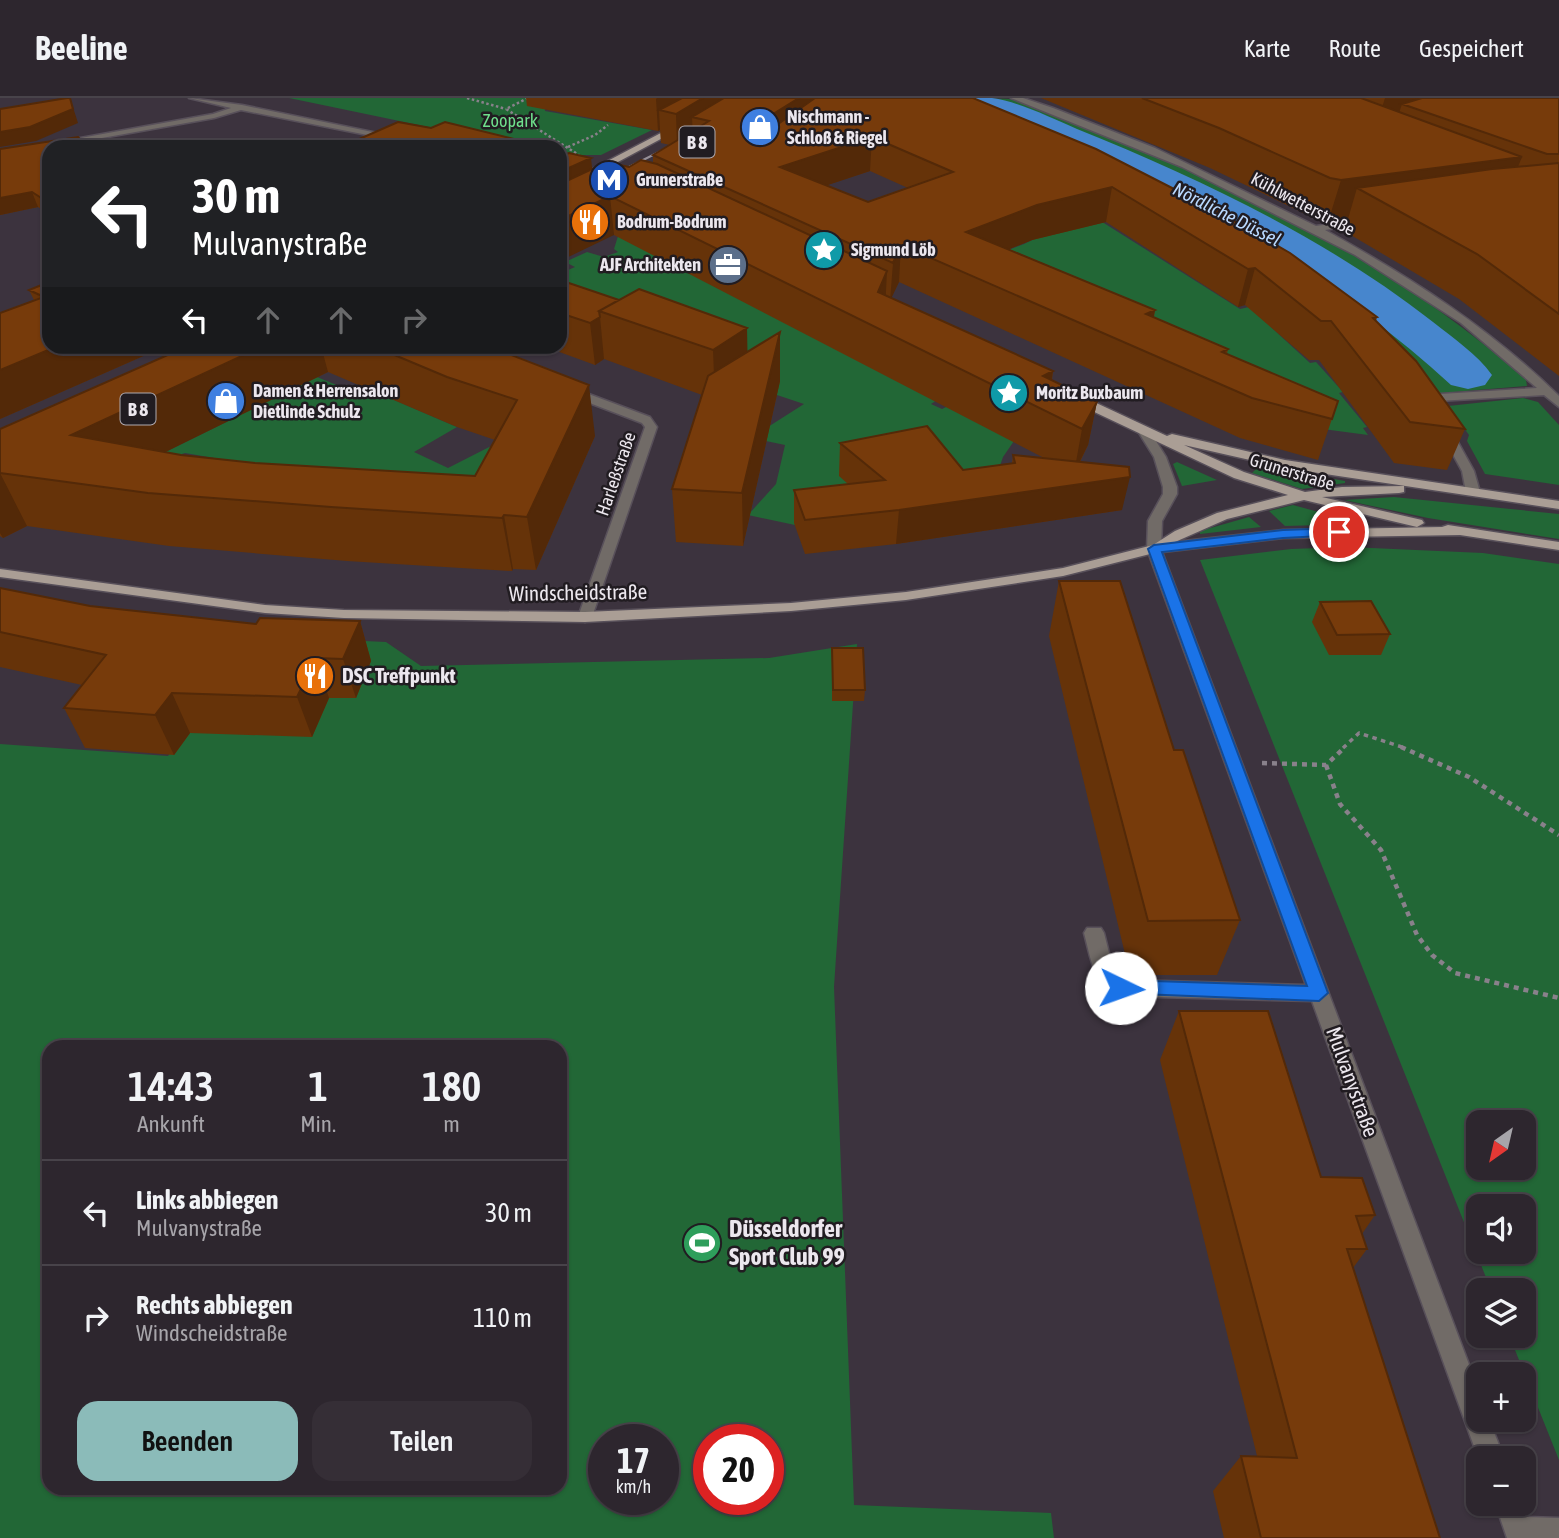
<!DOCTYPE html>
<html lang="de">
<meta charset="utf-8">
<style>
body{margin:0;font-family:"Asap Condensed",sans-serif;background:#352e36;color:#f1f3f6;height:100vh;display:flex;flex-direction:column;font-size:26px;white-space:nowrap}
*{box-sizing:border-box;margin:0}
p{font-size:23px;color:#a7a5aa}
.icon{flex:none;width:38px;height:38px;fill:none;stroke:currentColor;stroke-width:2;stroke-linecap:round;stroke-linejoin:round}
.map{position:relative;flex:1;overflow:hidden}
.details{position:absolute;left:42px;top:942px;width:525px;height:455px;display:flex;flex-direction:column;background:#2d262e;border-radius:21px;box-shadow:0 2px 5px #0004,0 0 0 2px #48434a}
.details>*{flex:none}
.guide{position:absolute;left:42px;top:42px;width:525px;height:214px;border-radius:21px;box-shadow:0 2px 5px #0004,0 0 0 2px #48434a;background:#202124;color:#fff;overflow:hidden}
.needle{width:46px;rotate:214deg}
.buttons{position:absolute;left:1466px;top:1012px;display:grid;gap:14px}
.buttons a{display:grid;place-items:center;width:70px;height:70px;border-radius:14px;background:#2d262e;box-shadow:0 2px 5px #0004,0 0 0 2px #48434a;font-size:35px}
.speed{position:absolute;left:588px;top:1326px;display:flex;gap:14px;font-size:35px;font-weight:700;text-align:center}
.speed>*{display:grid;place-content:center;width:91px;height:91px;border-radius:50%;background:#2d262e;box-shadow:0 2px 5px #0004,0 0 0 2px #48434a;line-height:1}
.speed small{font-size:18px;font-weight:400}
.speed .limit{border:10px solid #d22;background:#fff;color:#111}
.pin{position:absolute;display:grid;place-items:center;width:60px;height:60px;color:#fff;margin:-30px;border:4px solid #fff;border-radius:50%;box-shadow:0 2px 7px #0007}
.me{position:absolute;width:77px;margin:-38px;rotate:93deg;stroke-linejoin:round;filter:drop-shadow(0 0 5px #0008)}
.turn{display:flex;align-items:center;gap:24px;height:147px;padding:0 35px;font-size:32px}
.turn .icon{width:91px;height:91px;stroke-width:2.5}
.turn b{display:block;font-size:49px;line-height:60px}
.lanes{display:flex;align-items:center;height:66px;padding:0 35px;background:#0003;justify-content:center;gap:35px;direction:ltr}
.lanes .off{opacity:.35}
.eta{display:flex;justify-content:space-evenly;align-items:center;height:119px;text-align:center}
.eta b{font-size:42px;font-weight:600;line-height:49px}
.primary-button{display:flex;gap:14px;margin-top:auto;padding:14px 35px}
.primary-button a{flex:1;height:80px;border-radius:21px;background:#8bbbb9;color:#111;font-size:28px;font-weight:600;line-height:80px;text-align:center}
.primary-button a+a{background:#352e36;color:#f1f3f6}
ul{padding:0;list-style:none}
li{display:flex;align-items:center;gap:21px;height:105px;padding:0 35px;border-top:2px solid #48434a}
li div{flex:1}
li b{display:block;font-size:26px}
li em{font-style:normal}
header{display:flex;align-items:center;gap:42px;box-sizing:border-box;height:98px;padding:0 35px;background:#2d262e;border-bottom:2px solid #48434a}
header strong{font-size:33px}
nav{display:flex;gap:38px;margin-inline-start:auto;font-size:24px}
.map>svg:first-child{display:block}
</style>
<header>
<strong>Beeline</strong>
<nav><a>Karte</a><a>Route</a><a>Gespeichert</a></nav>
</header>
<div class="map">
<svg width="1559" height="1440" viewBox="0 0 1559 1440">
<rect width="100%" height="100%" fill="#3c333e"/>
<!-- green -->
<path fill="#226736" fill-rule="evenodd" d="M289,0H544L545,13L652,32L601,57H560V49H524Z
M908,0C936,0 984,0 1009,1C1051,10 1093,31 1132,48C1274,108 1411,179 1526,282L1527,288L1441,295L1431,291Z
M1088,115L1240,211L1249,209L1310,265L1316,264L1343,294L1339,295L1367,329L1363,330L1368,337L1270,324L946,176L1024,146Z
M618,138C641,149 659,161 682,168L937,302L931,306L942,311L948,308L1014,343L1003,359L994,385L854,391L882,416L795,427L748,417L776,386L785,347L766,343L760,334L804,306L560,224V169L568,172L575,169L565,164L587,154L604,159L618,154L614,151Z
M317,279L361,297L371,292L457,329L414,354L448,370L501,343L483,434L249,366L185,355L125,374Z
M1523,300L1538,304L1559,327V387L1485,376L1467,343L1469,337L1448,308Z
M1177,364L1217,382L1182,388L1173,366Z
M1259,368L1345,383V385L1302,391L1252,375Z
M1394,399L1559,416V441L1428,420L1344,402Z
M1293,407L1359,425L1360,426L1285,428L1269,413Z
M1249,419L1261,429L1200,436V433Z
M1349,449L1483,455L1559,466V1362L1509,1237H1524V1192H1491L1200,462L1291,451ZM1479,1024H1524V1069H1479ZM1479,1108H1524V1153H1479Z
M256,538L386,544L421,568L769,560L857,546L834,889L854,1407L1051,1415L1054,1440H0V646L168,658ZM49,948H560V1390H49ZM604,1342H663V1402H604ZM709,1342H768V1402H709Z"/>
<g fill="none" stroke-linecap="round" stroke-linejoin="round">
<!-- river -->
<path fill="#4786cd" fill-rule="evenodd" d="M944,0C959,0 976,0 992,0C1020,4 1051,20 1077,31C1201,81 1327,141 1433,224C1453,240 1477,256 1492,277L1485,287L1468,291L1451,287C1310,157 1130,68 949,7Z"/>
<!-- minor casing -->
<g stroke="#58505a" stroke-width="3">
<path id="minor" d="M189,0L242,7L445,49H428L241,12L214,20L57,48L53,45L213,16L231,10Z
M1011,0H1023L1053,10L1155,50L1316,128L1371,120V124L1325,132C1410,179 1490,230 1559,298V309L1544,297L1420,304L1418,301L1424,297L1537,290L1461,225L1355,157L1182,69Z
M570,289L650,319L657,329L592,519L585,524L578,519L645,329L642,325L566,296L564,293Z
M1441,328H1449L1474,373L1480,394L1478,397H1468L1466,394L1462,373L1439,331Z
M1145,331L1149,332L1166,359L1177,389V396L1162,423L1161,451L1479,1293V1321H1489L1504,1360L1479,1362L1312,903L1121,898C1093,889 1091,860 1084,835L1087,830H1101L1104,835L1113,871L1125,882L1306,887L1147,451L1148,423L1163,396V389L1154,359L1139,335Z
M1495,1405H1521L1526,1419L1559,1420V1440H1507Z"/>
</g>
<!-- major casing -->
<g stroke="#58505a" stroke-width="3">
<path id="major" d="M678,26L685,28L560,95V88Z
M1069,296H1077L1167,338L1172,336L1285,362L1559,403V411L1285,370L1184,347L1244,374L1305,394L1342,389L1404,388V394L1399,395L1322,399L1422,422L1424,425L1417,429L1304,402L1227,421L1175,444L1283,432L1442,429L1448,427L1559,444V452L1460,437L1283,440L1154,455L1063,478L906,502L791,513L585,524L344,520L265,515L0,479V471L265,507L344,512L585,514L791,505L906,494L1063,470L1153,447L1175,433L1217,415L1288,397L1234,380L1069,302Z"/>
</g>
<!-- path-far2 -->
<path stroke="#89818b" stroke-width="2.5" stroke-dasharray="2.5 2.5" stroke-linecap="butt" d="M467,0L506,11
M528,0L506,11L579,57
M568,49L595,37L608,27"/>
<!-- path-far1 -->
<path stroke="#89818b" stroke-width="3.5" stroke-dasharray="4.5 4.5" stroke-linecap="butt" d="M1343,650L1359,635L1405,650"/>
<!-- path -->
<path stroke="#89818b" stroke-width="4.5" stroke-dasharray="5 5" stroke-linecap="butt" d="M1401,649L1469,679L1559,737
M1262,665L1326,667L1345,649
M1326,667L1340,706L1381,752L1417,837L1432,857L1455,875L1559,900"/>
<!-- minor -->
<use href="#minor" fill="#716b67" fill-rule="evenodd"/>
<!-- major -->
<use href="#major" fill="#aa9e95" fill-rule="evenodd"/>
<!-- tram -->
<path stroke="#979099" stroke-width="2" d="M625,71L669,49"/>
</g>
<!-- wall -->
<path fill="#663309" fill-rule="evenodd" d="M526,0H973L1377,219L1376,223L1465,331L1447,372L1394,365L1319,262H1309L1245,207L1238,209L1106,124L1032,142L1009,151L1155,212L1154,219L1228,251L1227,256L1338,303L1318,362L1240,340L899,184L891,200L1053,273L1052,282L1097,304L1088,347L1080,364L1122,412L896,446L805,456L794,425V392L848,386L839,378L840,345L963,372L1012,365L1013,357L1044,360L614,137L592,71L629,69L653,65V57L670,47L661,45L660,32L658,33L527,8ZM870,73L908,90L868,104L827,87Z
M1041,0H1559V278L1459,201L1344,133L1348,121L1328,124L1318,122L1210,70Z
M49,49V116L38,109L0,117V51Z
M560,182L748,254L780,283L743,448L676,444L672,391L702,297L604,261L595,267L543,248H560Z
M29,192L166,248L0,321V215L34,202Z
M188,248H488L595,338L536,472L513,471L512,473L347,463L169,448L27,428L3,440L0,438V331ZM328,274L457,329L495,342L475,378L255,365L181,357L165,354Z
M1059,483L1240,822L1217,877H1130L1049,538Z
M0,490L90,508L256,526L360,523L371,563L356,600H329L312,639L190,635L174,657L85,650L64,610L82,587L0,569Z
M1320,504L1390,536L1381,557H1329L1312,524Z
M832,550L865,592L864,603H832Z
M1179,913L1321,1079L1375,1117L1362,1136L1367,1151L1353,1170L1440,1440H1224L1213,1393L1241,1358H1257L1160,962Z"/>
<!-- shaded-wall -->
<path fill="#532908" d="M70,0L78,25L36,43L0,49V34Z
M657,0H756L709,23L692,19L693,39L677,48L676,16L659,12L660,32L658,33L656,1Z
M799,0H816L763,56L762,23Z
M1385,0H1512L1402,6L1393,33L1373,38Z
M872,39L870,73L780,103V69Z
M1522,59L1505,100L1357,90L1348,121L1328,124L1341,82Z
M591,60L595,97L560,114V74Z
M1112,89L1106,124L1032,142L962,170L966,134L1037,107Z
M32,94L38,109L0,117V100Z
M610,98L614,137L560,163V122Z
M901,147L899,184L890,203L893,165Z
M1255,170L1245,207L1238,209L1248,171Z
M887,173L885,214L878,194Z
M1155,212L1147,250L1146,216Z
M600,219L604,261L595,267L590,225Z
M747,230L748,280L715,302L713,252Z
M780,234V283L743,448L742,395Z
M58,248H166L0,321V272Z
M263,248H321L328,274L96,388L71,337Z
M1053,273L1046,313L1043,278Z
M589,287L595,338L536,472L527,419Z
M1097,304L1088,347L1074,375L1082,331Z
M0,375L27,428L3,440L0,435Z
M1130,379L1122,412L896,446L899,412Z
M504,417L513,471L512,473L502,420Z
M360,523L371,563L356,600L343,561Z
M316,560L329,600L312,639L297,599Z
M172,595L190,635L174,657L155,617Z"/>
<!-- building -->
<path fill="#773b0b" stroke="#532908" stroke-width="2" fill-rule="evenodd" d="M67,0H70L73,11L30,29L0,34V11Z
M682,0H703L676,16L659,12Z
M724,0H799L762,23V31H771L815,0H973L1096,51L1217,113L1290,155L1377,219L1373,220L1416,263L1465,331L1410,324L1331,223H1321L1255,170L1248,171L1112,89L1037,107L966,134L1155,212L1146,216L1228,251L1222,254L1338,303L1332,321L1252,300L901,147L893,165L653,57L709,23L692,19ZM872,39L953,74L868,104L780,69Z
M1142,0H1361L1522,59L1341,82L1330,80L1219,30Z
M1422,0H1559V56H1547L1402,6Z
M398,24L431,30L445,24L546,49H341Z
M78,39L87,49H49V105L32,94L0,100V51Z
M569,55L591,60L560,74V58Z
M641,62L657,66L887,173L878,194L1053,273L1043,278L1097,304L1082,331L610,98L560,122V86L607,64L629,69Z
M1559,65V216L1477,156L1357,90L1492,71Z
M560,182L619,202L599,213L600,219L590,225L560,215Z
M49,184V248H58L0,272V215L44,199L29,192Z
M639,191L747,230L713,252L599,213Z
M780,234L742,395L672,391L708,278Z
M188,248H263L71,337L181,357L255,365L475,378L517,302L447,279L373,248H488L589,287L527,419L504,417L502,420L331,409L148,395L0,375V331Z
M927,328L963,372L1015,365L1013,357L1129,369L1130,379L899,412L805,422L794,392L885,382L840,345Z
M1059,483H1120L1174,652H1183L1240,822L1148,823Z
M0,490L90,508L256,526L260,520L360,523L343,561L316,560L297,599L172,595L155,617L64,610L106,557L0,534Z
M1371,503L1390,536L1337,537L1320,504Z
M832,550H863L865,592H833Z
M1179,913H1268L1321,1079L1362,1080L1375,1117L1356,1118L1367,1151H1347L1440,1440H1261L1241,1358L1297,1360Z"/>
<!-- route -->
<path fill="#1a73e8" stroke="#114b97" stroke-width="2" d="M1339,430L1343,431V437L1283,440L1162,454L1328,895L1319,903L1115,895L1112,890L1115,885L1121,882L1307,888L1148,451L1154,447L1283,432Z"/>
<!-- icons -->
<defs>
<g id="shop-disc" transform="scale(2.0125)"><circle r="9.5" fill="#3f7fe0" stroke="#211c21"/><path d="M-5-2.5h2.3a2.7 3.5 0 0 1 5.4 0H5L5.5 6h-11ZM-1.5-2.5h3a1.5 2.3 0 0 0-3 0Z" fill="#fff"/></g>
<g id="metro-disc" transform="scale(2.0125)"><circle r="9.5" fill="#1a4fb4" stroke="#211c21"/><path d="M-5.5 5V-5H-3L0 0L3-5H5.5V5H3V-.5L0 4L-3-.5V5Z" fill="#fff"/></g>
<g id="restaurant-disc" transform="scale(2.0125)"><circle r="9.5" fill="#e8710a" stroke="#211c21"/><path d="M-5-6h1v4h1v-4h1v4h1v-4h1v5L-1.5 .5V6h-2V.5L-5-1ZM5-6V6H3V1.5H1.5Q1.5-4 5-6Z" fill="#fff"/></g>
<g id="sight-disc" transform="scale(2.0125)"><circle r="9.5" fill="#0f9aa8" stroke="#211c21"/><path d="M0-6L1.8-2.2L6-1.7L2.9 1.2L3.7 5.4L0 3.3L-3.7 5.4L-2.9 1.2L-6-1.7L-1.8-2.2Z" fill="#fff"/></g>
<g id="office-disc" transform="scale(2.0125)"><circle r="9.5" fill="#5c6f8a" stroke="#211c21"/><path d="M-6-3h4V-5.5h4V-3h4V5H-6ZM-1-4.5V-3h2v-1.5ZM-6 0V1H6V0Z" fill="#fff"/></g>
<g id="stadium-disc" transform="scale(2.0125)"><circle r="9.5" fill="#2e9e5b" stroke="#211c21"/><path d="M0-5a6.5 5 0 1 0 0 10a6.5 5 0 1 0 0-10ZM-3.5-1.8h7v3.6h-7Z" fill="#fff"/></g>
</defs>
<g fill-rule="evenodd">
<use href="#shop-disc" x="760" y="29"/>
<use href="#metro-disc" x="609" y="82"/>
<use href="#restaurant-disc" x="590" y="124"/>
<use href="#sight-disc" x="824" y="152"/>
<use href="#office-disc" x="728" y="167"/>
<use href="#sight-disc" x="1009" y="295"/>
<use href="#shop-disc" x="226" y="303"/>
<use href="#restaurant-disc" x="315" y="578"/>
<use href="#stadium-disc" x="702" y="1145"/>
</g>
<g text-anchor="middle" stroke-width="5" stroke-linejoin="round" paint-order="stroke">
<!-- far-poi labels -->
<g font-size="18" font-weight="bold" fill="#ece7ee" stroke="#211c21" text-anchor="start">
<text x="787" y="25">Nischmann -<tspan x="787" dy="21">Schloß &amp; Riegel</tspan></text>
<text x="636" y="88">Grunerstraße</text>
<text x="617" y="130">Bodrum-Bodrum</text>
<text x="851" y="158">Sigmund Löb</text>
<text x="701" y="173" text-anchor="end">AJF Architekten</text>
<text x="253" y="299">Damen &amp; Herrensalon<tspan x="253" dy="21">Dietlinde Schulz</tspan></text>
<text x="1036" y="301">Moritz Buxbaum</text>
</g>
<!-- far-park labels -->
<g font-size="18" fill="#6fdf8c" stroke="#211c21">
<text x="510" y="29">Zoopark</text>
</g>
<!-- far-street labels -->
<g font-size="18" fill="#ece7ee" stroke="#211c21">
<text transform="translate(1303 106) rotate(28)" y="6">Kühlwetterstraße</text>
<text transform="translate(1292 374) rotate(17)" y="6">Grunerstraße</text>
<text transform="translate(616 376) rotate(-71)" y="6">Harleßstraße</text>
</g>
<!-- shield labels -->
<g fill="#211c21" stroke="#afaab0" stroke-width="2">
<rect x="679.5" y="28.5" width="35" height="31" rx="5"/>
<rect x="120.5" y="295.5" width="35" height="31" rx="5"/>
</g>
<g font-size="19" font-weight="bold" fill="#ece7ee">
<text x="697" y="51">B 8</text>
<text x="138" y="318">B 8</text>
</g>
<!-- far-water labels -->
<g font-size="19" font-style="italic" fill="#b9d9ff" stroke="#211c21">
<text transform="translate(1227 116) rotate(27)" y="7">Nördliche Düssel</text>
</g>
<!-- street labels -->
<g font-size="21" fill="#ece7ee" stroke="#211c21">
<text transform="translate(578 495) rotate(-1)" y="7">Windscheidstraße</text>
<text transform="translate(1352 984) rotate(70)" y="7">Mulvanystraße</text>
</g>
<!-- poi labels -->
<g font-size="21" font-weight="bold" fill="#ece7ee" stroke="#211c21" text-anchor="start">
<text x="342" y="585">DSC Treffpunkt</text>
</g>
<!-- near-poi labels -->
<g font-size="24" font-weight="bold" fill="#ece7ee" stroke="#211c21" text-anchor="start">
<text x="729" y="1139">Düsseldorfer<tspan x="729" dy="28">Sport Club 99</tspan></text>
</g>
</g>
</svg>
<div class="buttons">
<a><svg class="needle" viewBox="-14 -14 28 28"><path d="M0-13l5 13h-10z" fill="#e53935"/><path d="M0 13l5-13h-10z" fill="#a7a5aa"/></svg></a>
<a><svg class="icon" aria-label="sound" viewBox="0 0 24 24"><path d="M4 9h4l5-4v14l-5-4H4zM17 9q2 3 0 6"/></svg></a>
<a><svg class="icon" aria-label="layers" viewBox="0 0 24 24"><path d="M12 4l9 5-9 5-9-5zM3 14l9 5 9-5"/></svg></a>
<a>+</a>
<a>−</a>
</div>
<div class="speed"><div>17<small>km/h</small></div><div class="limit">20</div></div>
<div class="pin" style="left:1339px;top:434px;background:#d93025"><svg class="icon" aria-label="arrive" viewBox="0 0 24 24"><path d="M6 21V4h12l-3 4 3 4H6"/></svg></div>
<svg class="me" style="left:1121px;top:890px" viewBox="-20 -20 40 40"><circle r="19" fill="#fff"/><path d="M0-13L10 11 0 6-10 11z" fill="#1a73e8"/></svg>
<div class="guide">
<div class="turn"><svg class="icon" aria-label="left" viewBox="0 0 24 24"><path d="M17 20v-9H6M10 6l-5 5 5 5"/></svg><div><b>30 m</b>Mulvanystraße</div></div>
<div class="lanes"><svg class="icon" aria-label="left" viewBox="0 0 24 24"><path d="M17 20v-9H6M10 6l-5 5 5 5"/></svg><svg class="icon off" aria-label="ahead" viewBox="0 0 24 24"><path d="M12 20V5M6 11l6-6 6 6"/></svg><svg class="icon off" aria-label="ahead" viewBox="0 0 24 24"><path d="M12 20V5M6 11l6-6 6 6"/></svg><svg class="icon off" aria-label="right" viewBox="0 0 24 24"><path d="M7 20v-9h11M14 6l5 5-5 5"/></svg></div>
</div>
<section class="details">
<div class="eta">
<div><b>14:43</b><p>Ankunft</p></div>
<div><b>1</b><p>Min.</p></div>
<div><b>180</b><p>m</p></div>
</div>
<ul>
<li><svg class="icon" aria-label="left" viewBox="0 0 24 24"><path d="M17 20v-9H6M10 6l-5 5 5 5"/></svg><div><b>Links abbiegen</b><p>Mulvanystraße</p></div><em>30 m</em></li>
<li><svg class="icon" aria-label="right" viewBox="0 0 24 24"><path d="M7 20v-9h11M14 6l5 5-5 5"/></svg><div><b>Rechts abbiegen</b><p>Windscheidstraße</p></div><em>110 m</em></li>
</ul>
<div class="primary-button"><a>Beenden</a><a>Teilen</a></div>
</section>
</div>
